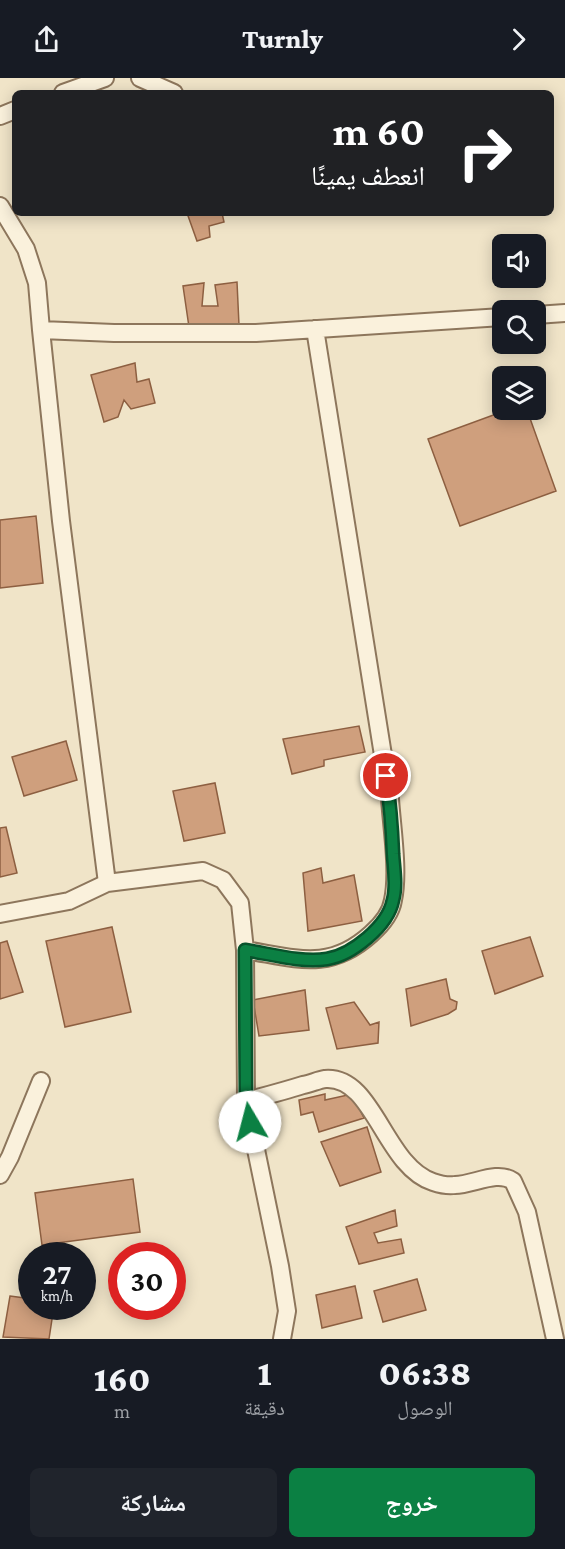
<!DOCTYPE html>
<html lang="ar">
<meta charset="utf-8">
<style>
body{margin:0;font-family:"Crimson Pro","Noto Naskh Arabic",serif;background:#20242c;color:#f1f3f6;direction:rtl;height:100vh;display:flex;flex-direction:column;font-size:22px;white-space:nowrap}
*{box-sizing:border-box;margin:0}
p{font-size:20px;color:#9ea1a6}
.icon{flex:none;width:33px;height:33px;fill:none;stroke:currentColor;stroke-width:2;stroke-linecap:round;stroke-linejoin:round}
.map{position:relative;height:1261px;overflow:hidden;direction:ltr}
.panel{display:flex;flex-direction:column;background:#171b24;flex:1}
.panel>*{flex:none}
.hud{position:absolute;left:12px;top:12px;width:542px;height:126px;border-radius:9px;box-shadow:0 3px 15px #0003;direction:rtl;background:#202124;color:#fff;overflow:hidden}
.tools{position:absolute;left:492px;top:156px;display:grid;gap:12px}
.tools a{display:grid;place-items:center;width:54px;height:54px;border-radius:9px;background:#171b24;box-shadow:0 3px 15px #0003;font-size:30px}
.speed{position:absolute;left:18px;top:1164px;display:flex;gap:12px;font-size:30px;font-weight:700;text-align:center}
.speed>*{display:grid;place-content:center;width:78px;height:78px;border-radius:50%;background:#171b24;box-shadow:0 3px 15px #0003;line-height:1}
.speed small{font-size:15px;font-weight:400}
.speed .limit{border:9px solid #d22;background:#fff;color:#111}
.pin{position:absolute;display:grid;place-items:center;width:51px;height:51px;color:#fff;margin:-26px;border:3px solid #fff;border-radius:50%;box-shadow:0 2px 6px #0007}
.me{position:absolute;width:66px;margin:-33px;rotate:352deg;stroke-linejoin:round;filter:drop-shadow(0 0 4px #0008)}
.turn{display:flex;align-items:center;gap:21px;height:126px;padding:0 30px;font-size:27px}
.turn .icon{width:78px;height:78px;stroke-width:2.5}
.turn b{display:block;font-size:42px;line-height:51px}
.eta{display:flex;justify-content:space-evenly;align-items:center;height:102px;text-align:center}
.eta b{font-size:36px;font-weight:800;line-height:42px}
.action{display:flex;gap:12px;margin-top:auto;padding:12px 30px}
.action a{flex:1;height:69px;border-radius:9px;background:#0b8043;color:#fff;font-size:24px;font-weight:800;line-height:69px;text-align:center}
.action a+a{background:#20242c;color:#f1f3f6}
header{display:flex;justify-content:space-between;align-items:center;height:78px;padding:0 30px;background:#171b24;font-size:27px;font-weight:800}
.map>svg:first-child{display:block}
</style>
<header><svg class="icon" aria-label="forward" viewBox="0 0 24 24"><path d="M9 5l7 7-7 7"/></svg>Turnly<svg class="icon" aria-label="share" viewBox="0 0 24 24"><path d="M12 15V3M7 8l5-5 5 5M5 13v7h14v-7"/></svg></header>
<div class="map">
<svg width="565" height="1261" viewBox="0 0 565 1261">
<rect width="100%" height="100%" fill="#f0e4c8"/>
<!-- building -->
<path fill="#cf9f7d" stroke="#8d5f41" stroke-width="1.5" d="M187,135H222L224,144L209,148L210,159L197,163Z
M237,204L239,247L189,249L183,208L204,205L202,228H218L215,207Z
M135,285L137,304L149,301L155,325L131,331L124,322L118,339L104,344L91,297Z
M507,332H527L556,413L460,448L428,361Z
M36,438L43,505L0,510V442Z
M359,648L365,674L324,682V688L292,696L283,661Z
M66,663L77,702L24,718L12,679Z
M215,705L225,755L184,763L173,713Z
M6,749L17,795L0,799V750Z
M321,790L323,805L354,797L362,843L308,853L303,795Z
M112,849L131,934L65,949L46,863Z
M530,859L543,898L495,916L482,873Z
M7,863L23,914L0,921V865Z
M446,901L450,921L457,924L456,931L448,936L411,948L406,911Z
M305,912L309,952L259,958L253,922Z
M354,924L370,947L379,944L378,965L337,971L326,930Z
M325,1016V1022L352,1016L364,1040L319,1054L313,1034L301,1037L299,1022Z
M367,1049L381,1094L340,1108L321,1064Z
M133,1101L140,1154L42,1167L35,1115Z
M395,1132L397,1148L374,1155L378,1165L401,1161L404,1175L359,1186L346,1149Z
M417,1201L426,1232L383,1244L374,1213Z
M355,1208L362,1240L322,1250L316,1217Z
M10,1218L32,1221V1228H54L49,1261L3,1259Z"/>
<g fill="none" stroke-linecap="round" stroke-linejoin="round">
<!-- street casing -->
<g stroke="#8d765c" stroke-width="20">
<path id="street" d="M140,0L174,15
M63,15L105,0
M0,38L15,32
M0,128L26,171L37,205L41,252
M536,237L565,235
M107,805L203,793L223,802L240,825L245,872L246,1023L280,1188L287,1233L282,1261
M0,836L69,823L107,805L61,443L41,252L114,255H256L502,239
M245,872C296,880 329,894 371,856C380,848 391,835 393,822C399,794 392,750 390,721L315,251
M246,1023C265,1018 284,1013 303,1007C310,1006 318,1002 325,1001C374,997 384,1088 433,1104C439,1106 449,1108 455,1107C473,1107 497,1092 513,1103L527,1134L555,1261
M0,1097L10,1079L41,1003"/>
</g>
<!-- street -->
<use href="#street" stroke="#faf1dc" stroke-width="16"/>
</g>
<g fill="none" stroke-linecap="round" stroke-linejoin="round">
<!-- route casing -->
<g stroke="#07532c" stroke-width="15">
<path id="route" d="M250,1044L246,1023L245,872C271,876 301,885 327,881C352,877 388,848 393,822C397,808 394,791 393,776C392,750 390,724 386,698"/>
</g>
<!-- route -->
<use href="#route" stroke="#0b8043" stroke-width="10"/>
</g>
</svg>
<div class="tools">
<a><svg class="icon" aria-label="sound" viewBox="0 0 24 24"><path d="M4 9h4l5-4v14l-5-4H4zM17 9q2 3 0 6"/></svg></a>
<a><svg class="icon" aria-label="search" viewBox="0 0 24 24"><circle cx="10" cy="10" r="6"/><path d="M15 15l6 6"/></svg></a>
<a><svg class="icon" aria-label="layers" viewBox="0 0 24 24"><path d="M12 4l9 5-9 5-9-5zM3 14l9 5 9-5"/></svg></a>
</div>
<div class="speed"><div>27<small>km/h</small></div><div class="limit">30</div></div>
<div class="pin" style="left:386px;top:698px;background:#d93025"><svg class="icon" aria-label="arrive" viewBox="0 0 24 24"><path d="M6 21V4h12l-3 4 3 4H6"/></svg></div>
<svg class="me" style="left:250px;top:1044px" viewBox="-20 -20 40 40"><circle r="19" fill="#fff"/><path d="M0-13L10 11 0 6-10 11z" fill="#0b8043"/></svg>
<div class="hud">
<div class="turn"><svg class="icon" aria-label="right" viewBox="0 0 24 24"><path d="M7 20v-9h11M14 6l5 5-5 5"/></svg><div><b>60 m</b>انعطف يمينًا</div></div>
</div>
</div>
<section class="panel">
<div class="eta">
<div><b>06:38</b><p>الوصول</p></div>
<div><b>1</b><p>دقيقة</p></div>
<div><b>160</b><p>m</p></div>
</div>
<div class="action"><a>خروج</a><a>مشاركة</a></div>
</section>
